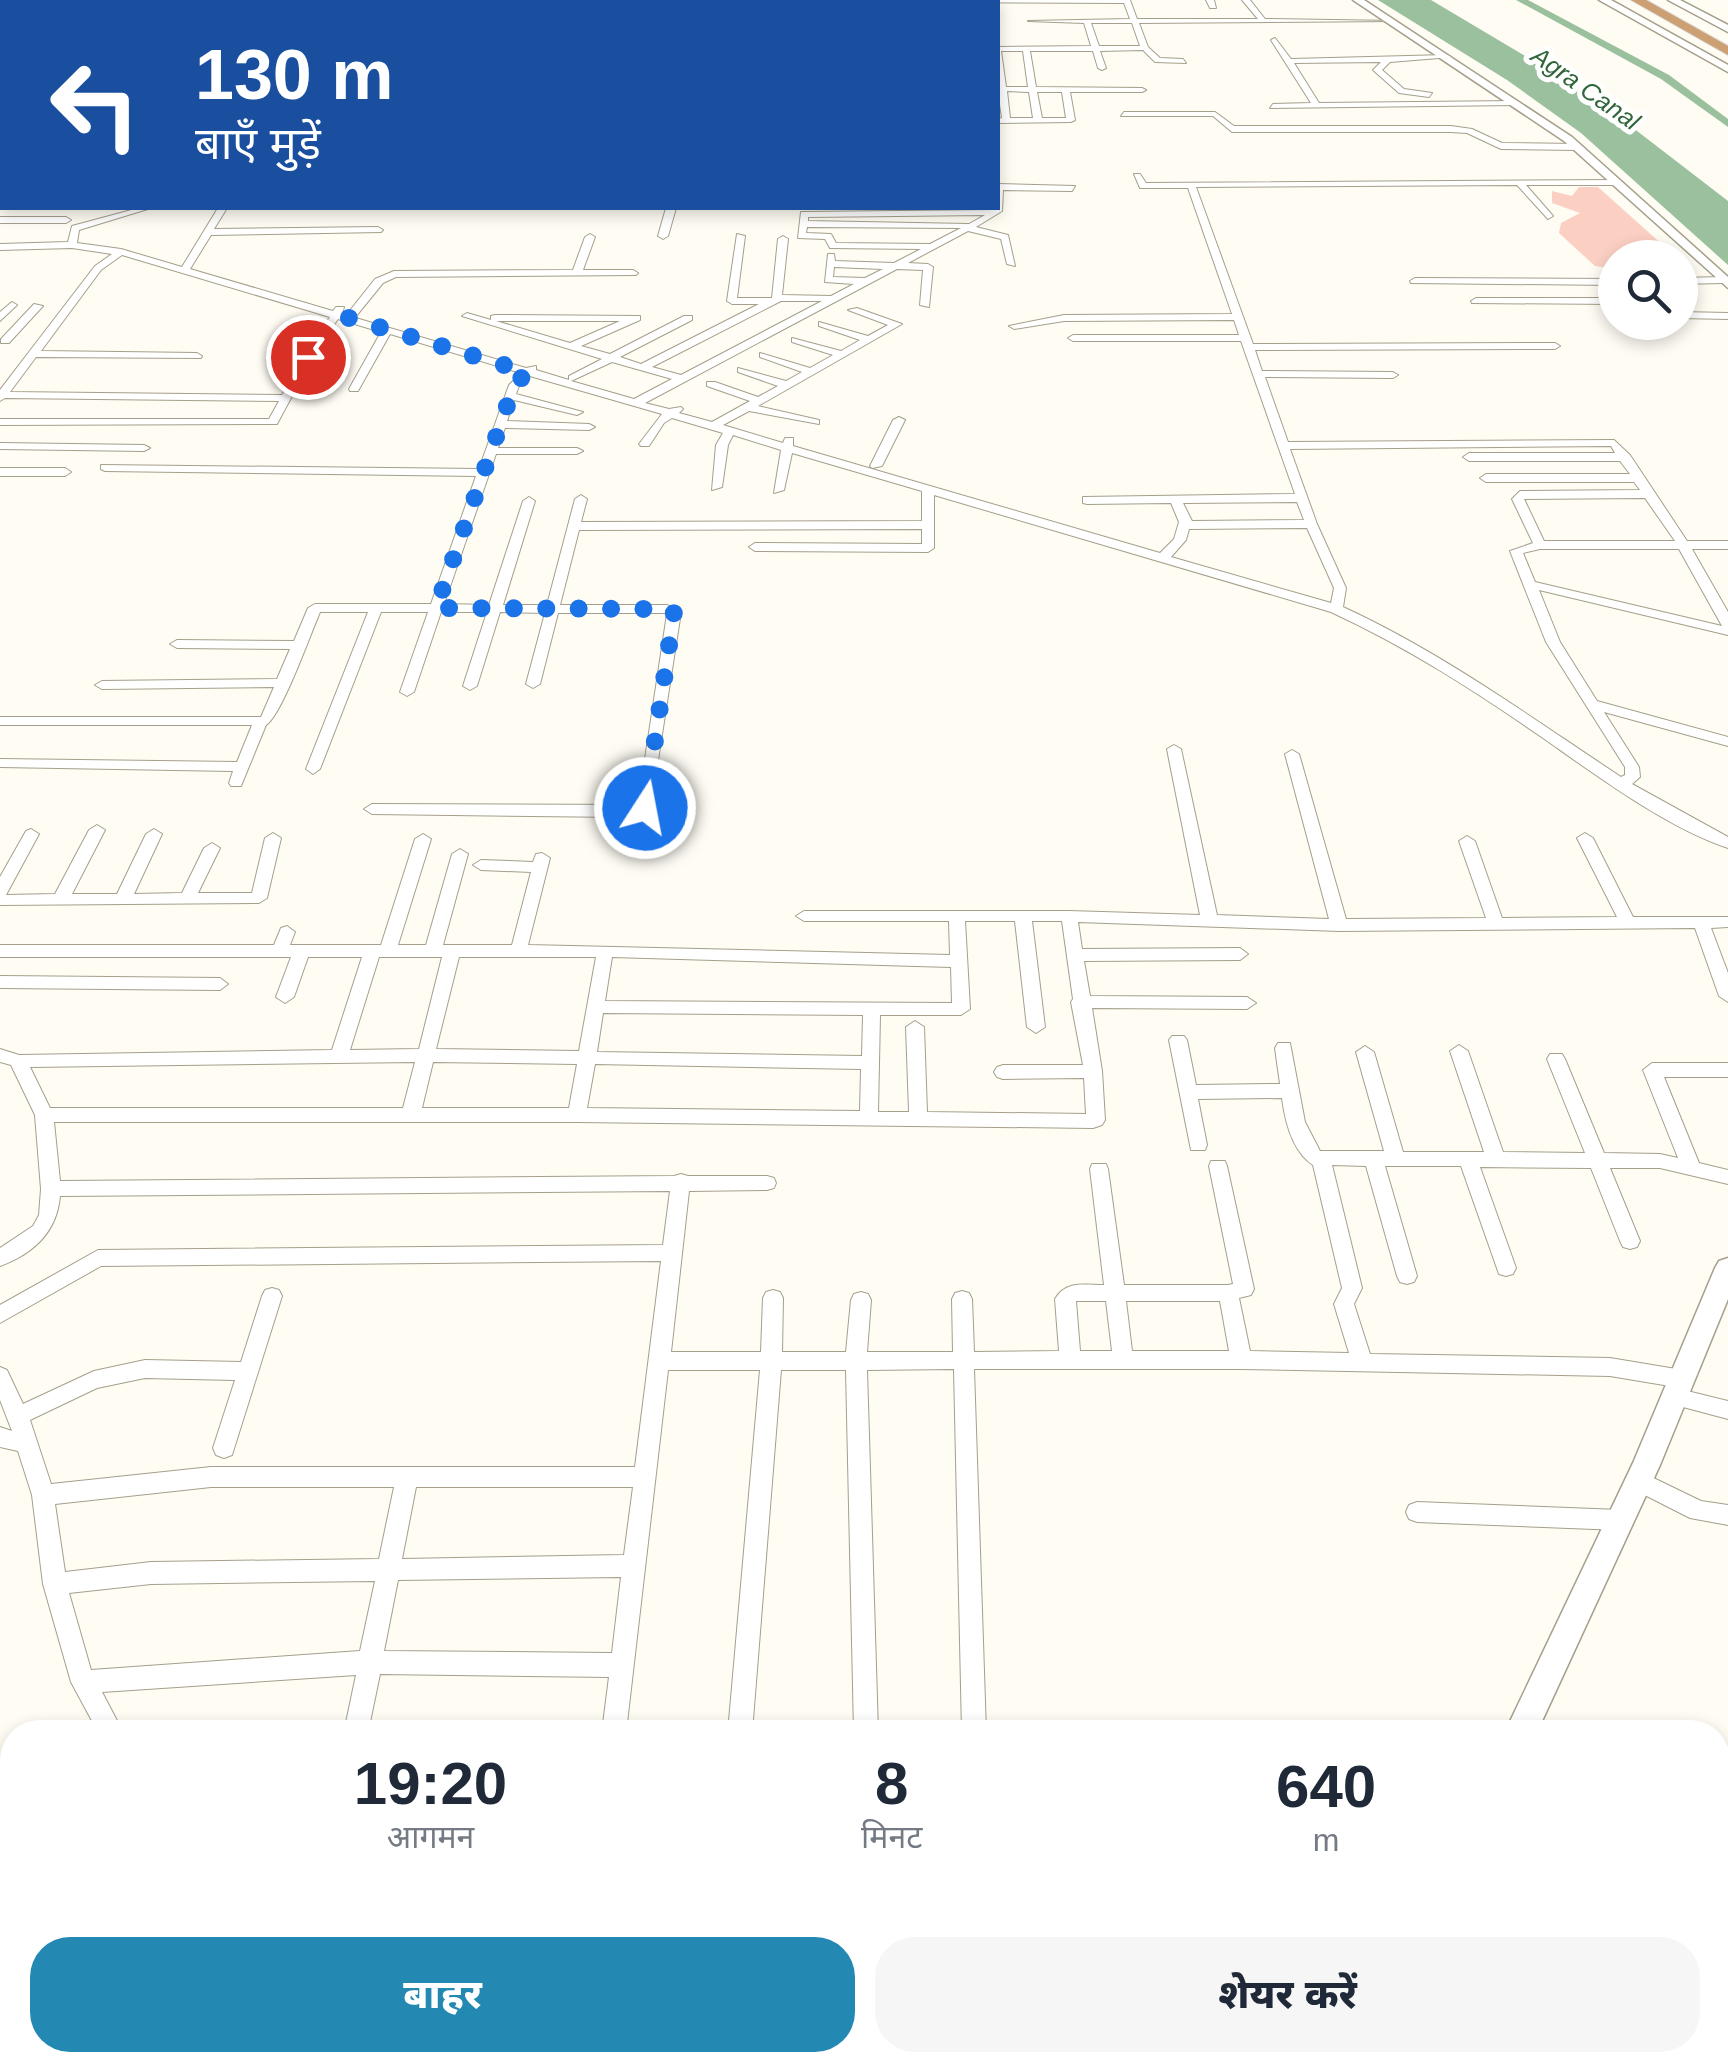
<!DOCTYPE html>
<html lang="hi">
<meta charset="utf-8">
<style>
body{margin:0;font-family:Arial,"Noto Sans Devanagari",sans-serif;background:#f6f6f7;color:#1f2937;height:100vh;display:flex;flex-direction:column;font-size:38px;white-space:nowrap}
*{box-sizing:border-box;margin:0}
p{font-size:32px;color:#747a83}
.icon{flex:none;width:55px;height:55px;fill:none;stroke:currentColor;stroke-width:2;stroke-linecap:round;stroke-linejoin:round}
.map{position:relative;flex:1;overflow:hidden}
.drawer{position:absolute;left:0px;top:1720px;width:1730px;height:352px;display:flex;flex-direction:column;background:#fff;border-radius:40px 40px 0 0;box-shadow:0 5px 15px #0003}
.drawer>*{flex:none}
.banner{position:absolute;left:0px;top:0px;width:1000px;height:210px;box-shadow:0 5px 15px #0003;background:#1a4fa0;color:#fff;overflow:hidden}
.buttons{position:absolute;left:1598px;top:240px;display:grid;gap:20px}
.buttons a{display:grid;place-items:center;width:100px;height:100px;border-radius:50%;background:#fff;box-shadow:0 5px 15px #0003;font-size:50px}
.pin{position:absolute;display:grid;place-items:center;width:85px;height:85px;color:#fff;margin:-42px;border:5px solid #fff;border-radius:50%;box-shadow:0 2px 10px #0007}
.me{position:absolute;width:110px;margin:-55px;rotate:11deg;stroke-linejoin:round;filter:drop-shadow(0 0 8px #0008)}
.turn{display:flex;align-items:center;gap:35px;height:210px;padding:0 30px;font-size:45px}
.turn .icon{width:130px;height:130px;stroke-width:2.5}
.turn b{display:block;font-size:70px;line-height:85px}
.eta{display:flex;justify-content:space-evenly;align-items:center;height:170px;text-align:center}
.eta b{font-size:60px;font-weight:800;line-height:70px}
.primary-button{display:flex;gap:20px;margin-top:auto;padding:20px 30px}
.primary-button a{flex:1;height:115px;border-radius:40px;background:#2389b2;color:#fff;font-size:40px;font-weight:800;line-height:115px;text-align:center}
.primary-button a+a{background:#f6f6f7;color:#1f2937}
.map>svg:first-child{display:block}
</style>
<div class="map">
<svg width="1728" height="2072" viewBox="0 0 1728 2072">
<rect width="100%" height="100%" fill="#fefcf3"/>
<!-- green -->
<path fill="#fbd0c2" d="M1579,187H1598L1676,257L1615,258V269L1595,266L1559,233L1561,223L1580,213L1552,203V191L1572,196Z"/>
<!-- water -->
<path fill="#9ac09e" d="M1378,0H1431L1589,94L1728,201V265L1581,133L1507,80Z"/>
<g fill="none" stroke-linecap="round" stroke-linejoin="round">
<!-- canal -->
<path fill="#9ac09e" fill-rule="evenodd" d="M1516,0H1528L1669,75L1728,119V127L1661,79Z"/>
<!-- minor casing -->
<g stroke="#a59f8b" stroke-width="2">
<path id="minor" d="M0,0H36L0,4Z
M168,0H177L179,2H171Z
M805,0H813V2H806Z
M832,0H840V2H833Z
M858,0H866V2H859Z
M890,0H898V2H891Z
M925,0H1130L1137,19H1258L1242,0H1250L1265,19L1395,21L1139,23L1148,47L1160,58L1183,59L1186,63L1155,62L1143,50L1100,51L1106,68L1102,70L1098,68L1093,51H1030L1036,87L1142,88L1146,90L1142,92H1070L1075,120L1071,122L998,123V119L1002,118L998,91V47L1091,46L1084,23L1028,21L1130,19L1124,3L925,2ZM1091,23H1132L1140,46H1099ZM1001,51H1023L1028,87H1006ZM1007,91L1029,92L1033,118H1010ZM1037,92H1062L1066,118H1042Z
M1206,0H1214L1216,8H1210Z
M0,16H2V20H0Z
M1275,38L1291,59L1447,55L1451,57L1390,62L1382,70L1404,89L1432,93L1429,97L1399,93L1373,70L1381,62L1294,63L1319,103L1516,101L1520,103L1516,105L1270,108L1273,104L1311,103L1271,40Z
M0,56H2V61H0Z
M0,73H2V78H0Z
M0,109H2V113H0Z
M1124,112H1215L1234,126H1451L1472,129L1502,143L1577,144L1581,147L1577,150L1501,149L1467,133L1451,132H1232L1213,116H1121Z
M0,141L2,142V146L0,147Z
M1134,174H1140L1146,183L1619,180L1616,185H1526L1553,216L1548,219L1517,185L1196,187L1253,344L1555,343L1560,346L1555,349L1255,350L1262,371L1393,372L1398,375L1393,378L1265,377L1288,442L1614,440L1630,455L1687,541H1728V549H1692L1728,612V635L1539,590L1560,642L1597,701L1728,737V746L1604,712L1639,767L1640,777L1632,784L1728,837V848C1667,828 1596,775 1543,738C1475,691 1407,647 1331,612L934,495V548L928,552L755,551L749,547L755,543L922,544V529L579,530L560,605H667L681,612L650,812L622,817L372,814L364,809L372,804L638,805L667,614L665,613H558L540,684L533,688L526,684L545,613L500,612L477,686L470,690L463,686L487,612H441L414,692L407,696L400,692L428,612H381L320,769L313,774L306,769L368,612H320C311,633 281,717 266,725L241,786H231L229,783L233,771L0,767V759L237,762L252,725H0V717H261L274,687L102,689L95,685L102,681L277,679L290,649L177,648L170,644L177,640L294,641L308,608L315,604H431L476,476L105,471L101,469V465L479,469L509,385L521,373L390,334L358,391H350L349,389L381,332L338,319L319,346L277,424L0,425V419H269L279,401L5,398L0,401V390L29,352L95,266L112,254L72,248L0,250V244L68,242L72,226L139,208H151L79,230L77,243L121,249L182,267L218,208H227L214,229L378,227L383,230L381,232L211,235L190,269L333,311L336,307H344L342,314L526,368L536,366V370L569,380V376L602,359L462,316L467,313L491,320V316L495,315L640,316V320L581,346L610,354L684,316H692V320L620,357L641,364L759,304H732L727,301L737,234L745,236L737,298H772L778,239L783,236L788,239L782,295L831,296L854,284L825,282L828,254H834L835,261L894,263L921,249L830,248L825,239L798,238L801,212L993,210L998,208V184L1075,186L1072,191L1003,190L1002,211L976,227L1008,235L1015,266L1007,264L1001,239L968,231L908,263L928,264L933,267L929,307L920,305L923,270L897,269L645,403L669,409L681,407L683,409L679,413L712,422L750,401L707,386V382H715L758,397L778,386L738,372V368L786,381L802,372L760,357V353L810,368L833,355L792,342V338L841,351L860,340L819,326V322L868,336L888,325L848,310L857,308L902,324L758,406L819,420V424L749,411L723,425L783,443L785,438H793V446L1160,553L1174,539L1179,522L1171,503L1087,504L1083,503V497L1295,494L1241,341H1073L1068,338L1073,335H1239L1234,320L1064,321L1014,329L1009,326L1064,315L1232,314L1188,188H1140ZM985,215L969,224L808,221V217ZM807,227L961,228L930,244L836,243L831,234L806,233ZM122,255L330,317L309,346L282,395L10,392L36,357L201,358L202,356L197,353L41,351L101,270ZM834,267L883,269L865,278L833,277ZM781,301H822L681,375L652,367ZM496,321H620L570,343ZM612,362L672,379L634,399L571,381ZM530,376L662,414L639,444L641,446H649L664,423L672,418L723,433L716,445L712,490L722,487L728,445L733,435L781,450L774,493L784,490L792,453L922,491V521L581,522L587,499L581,495L575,499L547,605H503L535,501L529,497L523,501L489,605L444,604L496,454H577L583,451L577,448H498L505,428L589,430L595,427L589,424L507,421L514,400L577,415L583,412L516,394L519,386ZM1611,446L1615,453H1469L1463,457L1469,461H1620L1630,474H1486L1480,478L1486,482H1634L1640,490L1520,491L1512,499L1533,543L1510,551L1546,642L1625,767V775L1621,777C1530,717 1443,653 1343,607L1346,588L1317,524L1290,449ZM1645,498L1675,541H1544L1524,499ZM1297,502L1304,520L1192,521L1183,503ZM1307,528L1334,588L1331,603L1171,557L1186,540L1189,529ZM1540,549H1679L1722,626L1535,582L1523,553Z
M0,191L2,192V198L0,197Z
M666,208H676L668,236L663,239L658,236Z
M0,217H66L71,220L66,223H0Z
M590,234L595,237L583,270H633L638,273L636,275L396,277L383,283L357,315L348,313L375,279L394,271L573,270L585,237Z
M1415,278L1615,279V285L1411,283L1410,281Z
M1680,278L1723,277L1728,280L1723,283L1680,284Z
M1476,298H1615V304L1472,303L1471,301Z
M12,302L17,305L0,321V312Z
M34,304L43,306L9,343H1V339Z
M1680,312L1728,313V319L1680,318Z
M899,417L905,420L882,466L872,468L870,466L893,420Z
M0,443L144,445L150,448L144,451L0,449Z
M0,468H65L71,472L65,476H0Z
M1174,745L1181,749L1217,915L1329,919L1285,754L1292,750L1299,754L1346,919L1486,918L1459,841L1467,836L1475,841L1502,918L1617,917L1577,838L1585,833L1593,838L1633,917H1728V927L1711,928L1728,973V1002L1719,996L1695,928L1339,931L1078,922L1082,949L1240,948L1248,954L1240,960L1084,961L1090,996L1247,997L1256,1003L1247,1009L1092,1008L1102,1071L1105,1120L1102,1125L1093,1128L577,1122H54L60,1181L674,1176L681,1174L688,1176H767L774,1178L776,1183L774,1188L767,1190L689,1191L671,1352H761L763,1298L766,1292L773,1290L780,1292L783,1298L782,1352H846L851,1300L854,1294L861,1292L868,1294L871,1300L867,1352H953L952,1299L955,1293L962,1291L969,1293L972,1299L974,1352L1059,1351L1055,1299C1066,1280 1084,1285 1104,1285L1090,1169L1092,1164H1106L1108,1169L1124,1285H1228L1233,1284L1209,1166L1211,1161H1225L1227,1166L1254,1289L1251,1295L1239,1298L1250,1351L1349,1353L1334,1304L1342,1288L1313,1165C1292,1151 1285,1121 1282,1098L1198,1099L1207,1145L1205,1150H1191L1169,1040L1172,1036H1184L1187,1040L1196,1085L1280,1084L1275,1048L1278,1043H1290L1305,1122L1320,1151H1384L1356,1052L1365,1046L1374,1052L1403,1152H1484L1450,1051L1459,1045L1468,1051L1503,1152L1585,1153L1547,1059L1550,1054H1562L1565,1059L1604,1153L1660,1154L1678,1158L1643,1070L1652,1063H1728V1077H1664L1699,1163L1728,1170V1184L1660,1168H1610L1640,1241L1637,1247L1630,1249L1623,1247L1620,1241L1591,1168L1480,1167L1516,1268L1513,1274L1506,1276L1499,1274L1461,1166H1385L1417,1276L1414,1282L1407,1284L1400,1282L1397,1276L1366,1166L1332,1165L1362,1288L1354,1304L1370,1354L1610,1358L1682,1370L1689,1373L1692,1379L1689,1385L1682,1388L1610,1376L1241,1369H974L986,1732H962L954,1369L867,1370L878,1732H854L846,1370H781L752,1732H728L760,1370H668L626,1732H602L609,1677L380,1674L368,1732H344L356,1675L102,1692L123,1732H98L71,1682L43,1584L32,1495L18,1451L0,1447V1427L12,1431L0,1400V1367L7,1370L23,1404L94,1371L145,1360L241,1362L262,1296L265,1290L272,1288L279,1290L282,1296L232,1455L224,1458L216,1455L213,1448L235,1380L145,1378L97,1388L30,1420L51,1484L211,1467H635L661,1261L101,1266L0,1323V1305L98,1250L663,1245L670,1191L60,1196C57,1232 33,1254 0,1266V1248L33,1226L39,1215L41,1189L35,1115L11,1065L0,1062V1049L19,1055L332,1050L362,957H308L294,997L285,1003L276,997L291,957H0V945H274L281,928L287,926L295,932L290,945H381L415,839L423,834L431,839L398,945H426L452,854L460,849L468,854L443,945H512L531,872L481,870L473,865L481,860L533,862L536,854L542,853L550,858L528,945L950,955L949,921H804L796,916L804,911H1069L1200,915L1167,749ZM965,921H1015L1027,1027L1036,1033L1045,1027L1032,921H1062L1073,999L1071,1002L1083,1065H1003L997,1067L994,1072L997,1077L1003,1079L1084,1078L1086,1114L927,1112L924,1027L915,1021L906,1027L909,1112H878L880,1015H961L970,1009ZM379,957H442L419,1049L350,1050ZM459,957H596L579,1051L436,1049ZM612,957L951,967L952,1003L605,1001ZM603,1013L863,1015L862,1056L597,1052ZM415,1062L403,1108H50L30,1067ZM433,1062L577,1064L569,1108H422ZM595,1064L861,1069L860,1111L587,1108ZM1076,1301H1106L1112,1351H1080ZM1126,1301H1220L1229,1351H1132ZM211,1487H394L379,1559L151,1562L65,1572L55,1504ZM416,1487H633L624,1555L402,1559ZM621,1577L612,1653L384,1651L398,1580ZM375,1581L360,1651L91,1670L69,1593L151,1584Z
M97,825L105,830L72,894H117L146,834L154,829L162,834L134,894L182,893L204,848L212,843L220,848L198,893H252L265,838L273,833L281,838L267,898L259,903L0,905V877L26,831L31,829L39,834L6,895L55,894L89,830Z
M0,976L220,978L228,984L220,990L0,988Z
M1675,1388L1728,1401V1419L1668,1403L1664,1397L1668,1391Z
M1639,1471L1701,1501L1728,1505V1525L1690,1518L1631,1488L1628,1481L1631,1474Z
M1417,1502L1620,1510L1628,1513L1631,1520L1628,1527L1620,1530L1417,1522L1409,1519L1406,1512L1409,1505Z
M12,2022V2050L0,2051V2023Z
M197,2060H226L231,2072H202Z
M285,2060H578L574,2070L569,2072H284L282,2068Z"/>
</g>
<!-- tertiary casing -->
<g stroke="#a59f8b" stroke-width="3">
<path id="tertiary" d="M1353,0H1364L1572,137L1728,277V288L1564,141Z
M1599,0H1611L1728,65V72Z
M1668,0H1680L1728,25V32Z
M1728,1258V1299L1660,1465L1537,1732H1505L1633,1463L1715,1268L1719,1261Z
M1365,2060H1401L1396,2072H1360Z"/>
</g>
<!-- trunk casing -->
<g stroke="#dad9d8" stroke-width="2">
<path id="trunk" d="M1631,0H1646L1728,46V55Z"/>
</g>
<!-- minor -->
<use href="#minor" fill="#fff" fill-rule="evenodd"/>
<!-- tertiary -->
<use href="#tertiary" fill="#fff" fill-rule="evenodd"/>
<!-- trunk -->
<use href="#trunk" fill="#cca072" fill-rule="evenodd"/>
</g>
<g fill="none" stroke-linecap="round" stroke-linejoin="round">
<!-- route -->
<path stroke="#1a73e8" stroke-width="18" stroke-dasharray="0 32.4" d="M308,357L336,314L527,372L514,386L436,608L667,609L674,612L645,808"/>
</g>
<g text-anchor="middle" stroke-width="10" stroke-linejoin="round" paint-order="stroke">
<!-- far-water labels -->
<g font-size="25" font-style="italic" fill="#30663a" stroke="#fff">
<text transform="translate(1586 88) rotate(35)" y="9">Agra Canal</text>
</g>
</g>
</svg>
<div class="buttons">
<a><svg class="icon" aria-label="search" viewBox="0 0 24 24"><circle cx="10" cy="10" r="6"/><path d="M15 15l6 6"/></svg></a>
</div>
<div class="pin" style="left:308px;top:357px;background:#d93025"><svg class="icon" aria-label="arrive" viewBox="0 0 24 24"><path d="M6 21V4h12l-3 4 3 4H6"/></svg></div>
<svg class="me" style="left:645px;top:808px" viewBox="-20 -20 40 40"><circle r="17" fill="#1a73e8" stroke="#fff" stroke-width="3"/><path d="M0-11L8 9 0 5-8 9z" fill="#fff"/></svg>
<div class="banner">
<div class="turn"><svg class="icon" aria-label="left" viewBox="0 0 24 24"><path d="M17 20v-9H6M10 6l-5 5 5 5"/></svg><div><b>130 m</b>बाएँ मुड़ें</div></div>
</div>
<section class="drawer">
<div class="eta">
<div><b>19:20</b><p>आगमन</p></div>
<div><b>8</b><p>मिनट</p></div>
<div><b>640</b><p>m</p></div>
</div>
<div class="primary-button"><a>बाहर</a><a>शेयर करें</a></div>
</section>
</div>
